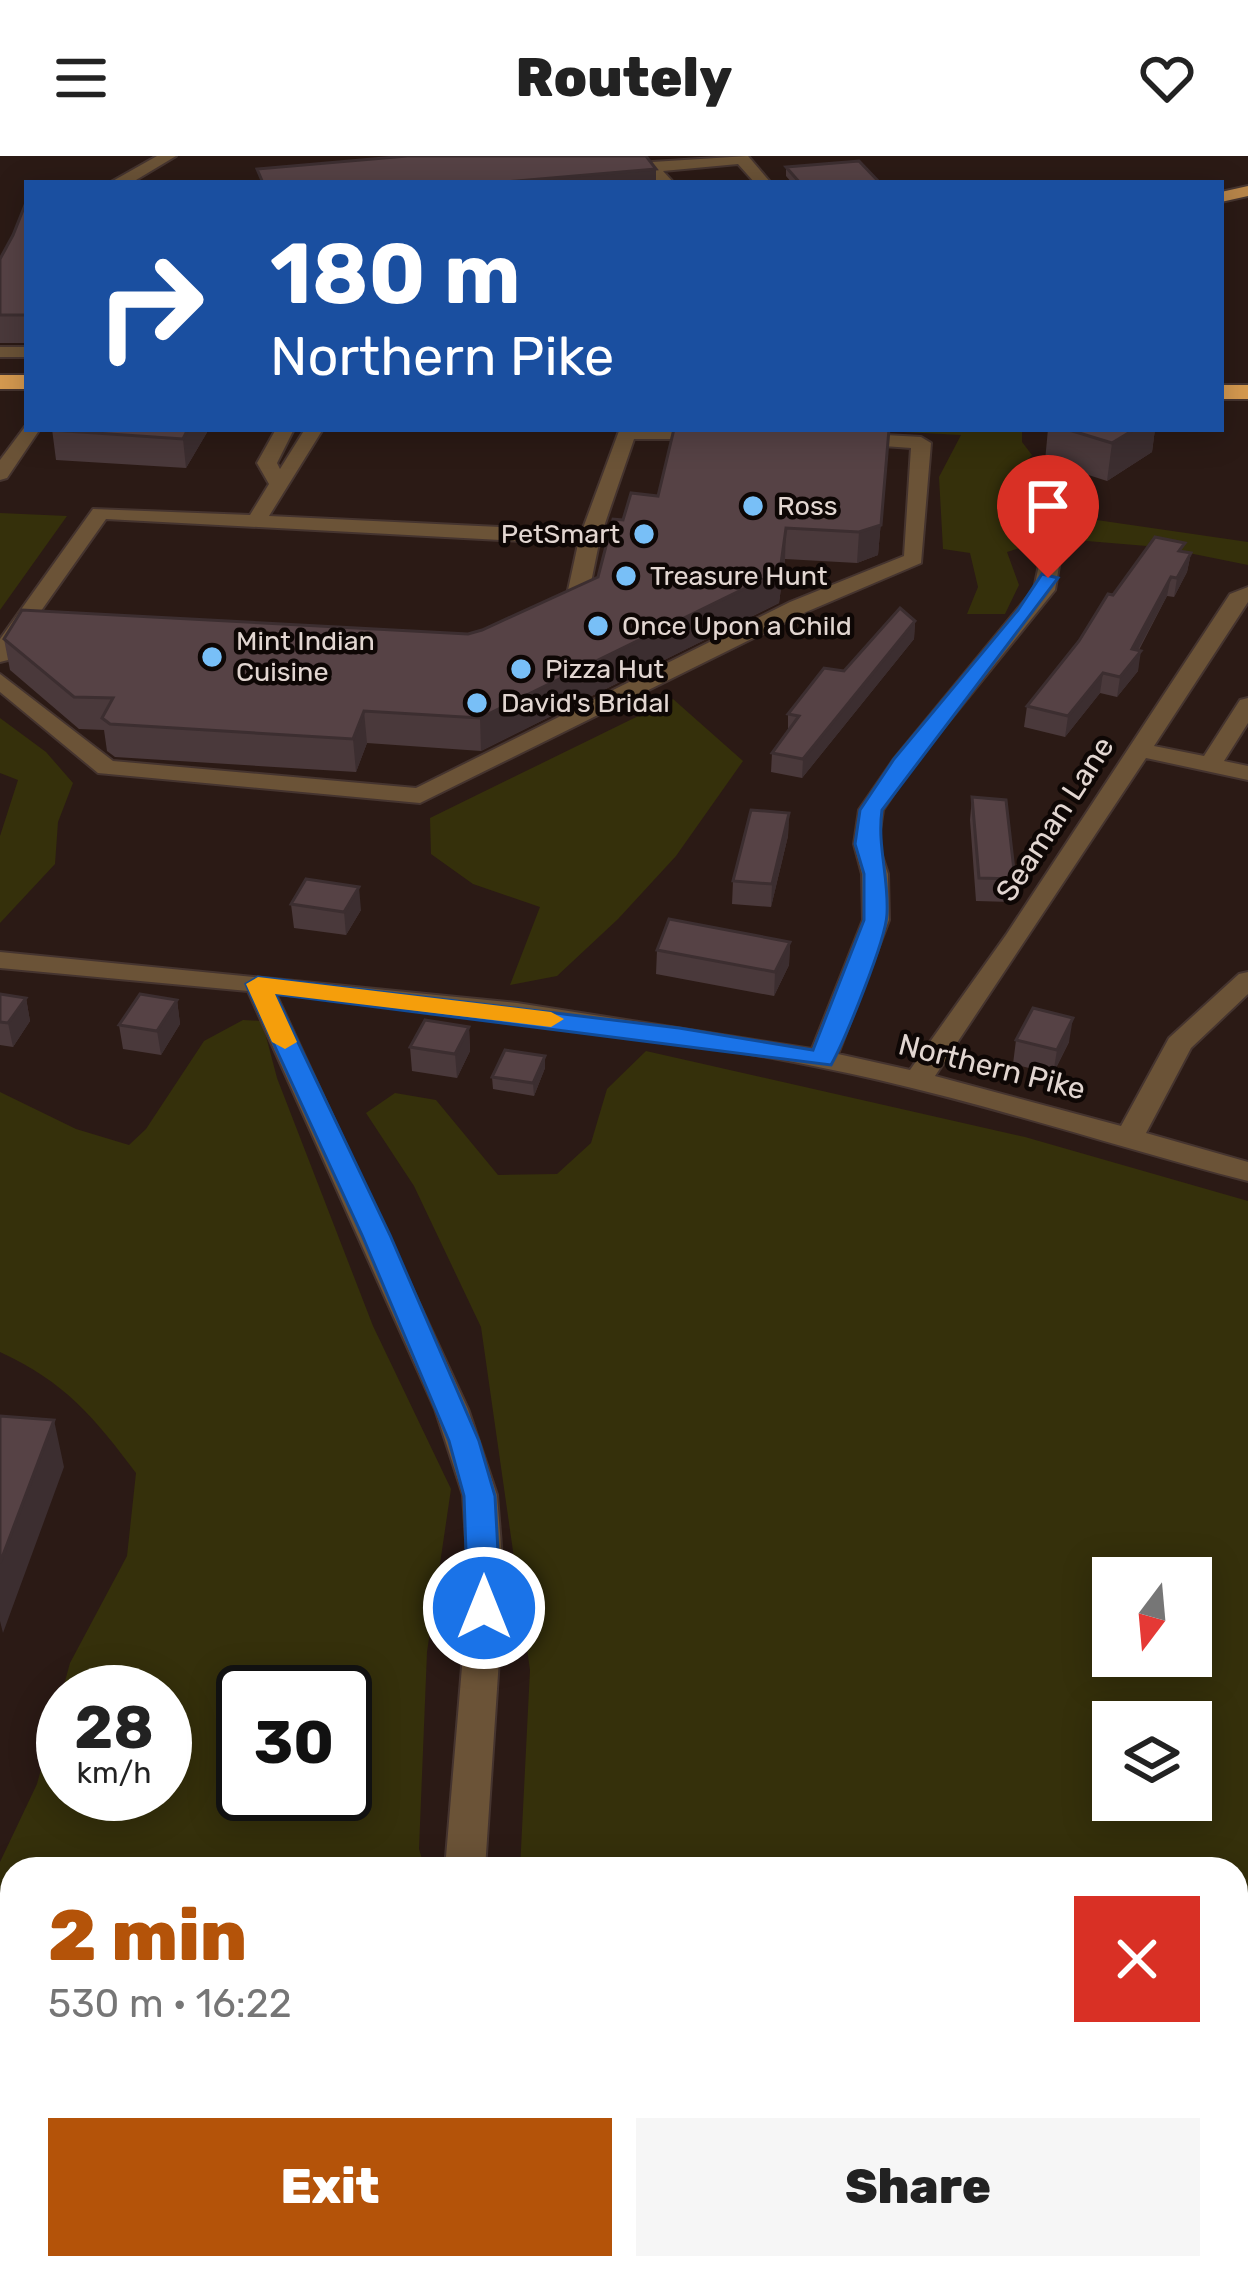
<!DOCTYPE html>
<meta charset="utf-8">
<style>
body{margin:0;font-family:Rubik,sans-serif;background:#f6f6f6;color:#222;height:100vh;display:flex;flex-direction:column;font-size:45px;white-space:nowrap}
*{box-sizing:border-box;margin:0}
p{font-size:39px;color:#767676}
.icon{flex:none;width:66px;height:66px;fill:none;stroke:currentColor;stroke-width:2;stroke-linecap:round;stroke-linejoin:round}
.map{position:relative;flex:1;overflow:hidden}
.side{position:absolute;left:0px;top:1701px;width:1248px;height:423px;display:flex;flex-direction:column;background:#fff;border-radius:36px 36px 0 0;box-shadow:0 6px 30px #0003}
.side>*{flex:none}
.guide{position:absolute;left:24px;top:24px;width:1200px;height:252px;border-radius:0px;box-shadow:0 6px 30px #0003;background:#1a4fa0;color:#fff;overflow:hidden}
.needle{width:78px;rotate:196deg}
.buttons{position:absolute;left:1092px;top:1401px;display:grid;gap:24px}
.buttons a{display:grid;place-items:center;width:120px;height:120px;border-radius:0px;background:#fff;box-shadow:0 6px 30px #0003;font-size:60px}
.speed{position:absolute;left:36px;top:1509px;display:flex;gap:24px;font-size:60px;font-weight:700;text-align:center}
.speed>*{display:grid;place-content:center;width:156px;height:156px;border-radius:50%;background:#fff;box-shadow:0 6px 30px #0003;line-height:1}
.speed small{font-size:30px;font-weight:400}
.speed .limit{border:6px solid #111;border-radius:18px;background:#fff;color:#111}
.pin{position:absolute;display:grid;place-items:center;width:102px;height:102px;color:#fff;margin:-123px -51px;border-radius:50% 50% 50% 0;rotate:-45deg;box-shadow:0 0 12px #0007}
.pin .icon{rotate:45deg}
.me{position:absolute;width:132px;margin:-66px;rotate:0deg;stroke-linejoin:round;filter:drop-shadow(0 0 9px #0008)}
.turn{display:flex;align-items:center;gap:42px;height:252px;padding:0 48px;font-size:54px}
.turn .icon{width:156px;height:156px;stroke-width:2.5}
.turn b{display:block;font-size:84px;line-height:102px}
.round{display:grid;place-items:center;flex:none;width:126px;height:126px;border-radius:0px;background:#f6f6f6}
.headline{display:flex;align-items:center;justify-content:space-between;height:204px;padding:0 48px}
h1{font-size:72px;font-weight:800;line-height:90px;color:#b45309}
.primary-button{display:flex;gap:24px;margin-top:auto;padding:24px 48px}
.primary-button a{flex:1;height:138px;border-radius:0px;background:#b45309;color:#fff;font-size:48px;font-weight:800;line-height:138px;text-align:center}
.primary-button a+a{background:#f6f6f6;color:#222}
header{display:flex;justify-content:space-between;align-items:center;height:156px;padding:0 48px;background:#fff;font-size:54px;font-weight:800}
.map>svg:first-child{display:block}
</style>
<header><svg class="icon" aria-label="menu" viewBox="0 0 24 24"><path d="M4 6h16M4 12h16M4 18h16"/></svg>Routely<svg class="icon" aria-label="heart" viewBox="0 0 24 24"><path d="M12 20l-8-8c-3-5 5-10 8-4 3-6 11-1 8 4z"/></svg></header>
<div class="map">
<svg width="1248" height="2123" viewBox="0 0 1248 2123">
<rect width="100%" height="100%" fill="#2b1a15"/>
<!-- green -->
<path fill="#35300b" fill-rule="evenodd" d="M845,273H1022V286L1032,299L1018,313L1021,353L1248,386V409L1159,391L1051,382L1007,396L1019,429L1005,458H967L978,431L970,397L943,393L939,321L961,279Z
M0,357L67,360L0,454Z
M673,543L743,605L676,700L618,763L557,820L510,829L540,751L473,728L431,698L430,662Z
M0,562L46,596L73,627L58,666L55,708L0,767V680L18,624L0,617Z
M243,864L262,865L277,922L373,1170L451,1333L427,1496L419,1693L425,1713H12V2112H371L362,2123H0V1706L37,1628L70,1507L127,1400L136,1317C94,1261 65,1226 0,1196V936L76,973L129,989L146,973L204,885ZM63,1536H165V1638H63ZM243,1536H345V1638H243Z
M646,895L1025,981L1248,1045V2123H1217L1155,2112H1236V1713H520L530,1514L481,1171L414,1030L366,957L395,937L436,944L498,1019L557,1018L591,987L607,933ZM1191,1422V1500H1113V1422ZM1191,1566V1644H1113V1566Z"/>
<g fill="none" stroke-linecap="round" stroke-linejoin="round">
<!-- minor casing -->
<g stroke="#45342f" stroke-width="4">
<path id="minor" d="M157,0H176L131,27L111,26Z
M748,0L771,27H755L738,8L663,15L674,27H658L644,11L652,6Z
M0,191H27V201H0Z
M27,268V273H40L7,322L0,324V304Z
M276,273H294L277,307L280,313L305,273H323L269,360L582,375L619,275L719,273L722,277L712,283H634L600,382L586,451L568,463H552L549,458L565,448L578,388L106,363L31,469L40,475L37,480L23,481L8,504L0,506V483L93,353L250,359L269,328L257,307Z
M850,277L921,281L931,287L921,407L806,456L420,647L98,617L0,536V518L113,605L416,632L790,446L904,400L911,292L843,287L840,283Z
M1050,398L1060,404L1055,434L911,612L883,654L878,688L888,718L889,764L838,898L910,914L1006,779L1230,438L1248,431V446L1154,590L1204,600L1240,544L1248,542V567L1224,605L1248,610V624L1146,602L935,920L1121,970L1169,882L1239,818L1248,816V838L1191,892L1146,977L1248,1006V1025C1125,993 1004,953 879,924C681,879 478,857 276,838L468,1253L497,1339L504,1428L485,1713H445L469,1428L463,1339L435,1253L248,835L0,812V796L517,847L812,893L863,764L862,718L854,688L859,654L894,603L1034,433L1040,404Z
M902,2112H984L988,2123H906Z"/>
</g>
<!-- major casing -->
<g stroke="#45342f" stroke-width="4">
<path id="major" d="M1248,30V40L1221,46V36Z"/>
</g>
<!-- highway casing -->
<g stroke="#45342f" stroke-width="4">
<path id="highway" d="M0,219H27V233H0Z
M1221,229H1248V243H1221Z"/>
</g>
<!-- minor -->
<use href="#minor" fill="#6b5337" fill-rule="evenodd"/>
<!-- major -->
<use href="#major" fill="#b8864a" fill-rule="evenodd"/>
<!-- highway -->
<use href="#highway" fill="#d69a50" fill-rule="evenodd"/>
</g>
<!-- wall -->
<path fill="#4a393b" d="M786,11L880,27H792L786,20Z
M27,44V187H0V103L13,79Z
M52,273H209L186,312L56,304Z
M889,273L878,399L857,407L785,403L779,447L481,595L367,587L356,616L115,601L107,595L104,574L79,573L10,514L4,483L468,478L482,474L598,421L623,364L658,340Z
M1048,273H1155L1152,296L1107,325L1045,305Z
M1183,396L1191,397L1187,416L1174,441L1167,440L1139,494L1138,515L1117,541L1100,537L1065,581L1024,571L1027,550L1079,485L1113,439Z
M915,465L914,483L802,622L771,616L772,597L788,576V558L844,515Z
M972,641L1015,723L1012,746L976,745L970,664Z
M789,657L788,680L771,751L732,748L733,725Z
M291,748L361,754L346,779L294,772Z
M790,786L789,809L774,840L656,818L657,794Z
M0,838L26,842L30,865L13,891L0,889Z
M177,844L180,868L161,899L123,893L119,869Z
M469,871L470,895L457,922L412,915L410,891Z
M1016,884L1069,886L1053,918L1013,908Z
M545,900V912L534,940L493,933L492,921Z
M643,2112L638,2123H575Z"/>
<!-- shaded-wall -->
<path fill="#3c2e30" d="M656,13V27H493Z
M188,273H209L186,312L183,283Z
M889,273L878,399L857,407L859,376Z
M1135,273H1155L1152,296L1107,325L1112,287Z
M786,372L785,403L779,447L481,595L480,562Z
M1191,397L1187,416L1174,441L1177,422Z
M1171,421L1167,440L1132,505L1141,495L1138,515L1117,541L1120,521L1132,493Z
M915,465L914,483L802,622L803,603Z
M1103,517L1100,537L1065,581L1068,560Z
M364,555L367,587L356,616L353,583Z
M789,657L788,680L771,751L772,728Z
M359,731L361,754L346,779L344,756Z
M790,786L789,809L774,840L775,816Z
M26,842L30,865L13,891L8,867Z
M177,844L180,868L161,899L157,875Z
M1073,862L1069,886L1053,918L1057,894Z
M469,871L470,895L457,922L455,898Z
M545,900V912L534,940L533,927Z
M54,1264L64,1311L3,1477L0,1465V1407Z"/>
<!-- building -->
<path fill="#564245" stroke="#3c2e30" stroke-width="3" d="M407,0H646L656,13L493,27H263L257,13Z
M859,5L880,27H800L786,11Z
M27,44V159H0V103L13,79Z
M52,273H188L183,283L51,274Z
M674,273H889L881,369L859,376L786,372L780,415L480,562L364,555L353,583L110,568L102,562L113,542L74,541L4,483L22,454L468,478L482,474L598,421L613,363L623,364L631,337L658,340Z
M1066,273H1135L1112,287Z
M1155,381L1185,387L1179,395L1191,397L1177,422L1171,421L1132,493L1141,495L1120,521L1103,517L1068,560L1027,550L1079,485L1108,438L1113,439Z
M900,452L915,465L803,603L772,597L799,560L788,558L824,512L844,515Z
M972,641L1006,644L1015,723L979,722Z
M751,654L789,657L772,728L733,725Z
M306,723L359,731L344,756L291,748Z
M669,763L790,786L775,816L657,794Z
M0,838L26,842L8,867L0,866Z
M140,838L177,844L157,875L119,869Z
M1033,852L1073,862L1057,894L1016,884Z
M425,864L469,871L455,898L410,891Z
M505,894L545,900L533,927L492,921Z
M0,1260L54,1264L0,1407Z
M580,2112H638L635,2121L619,2115L616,2123H575Z
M867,2112H873L920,2123H866Z"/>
<!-- route -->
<path fill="#1a73e8" stroke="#114b97" stroke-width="3" d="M1042,418L1058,422L882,654C877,690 889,721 887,758C886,784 845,884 831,909L275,838L390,1079L479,1285L495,1340L501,1452L496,1461L484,1465L473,1461L468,1452L464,1340L449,1285L362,1079L246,828L258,821L679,872L813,894L864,764V718L855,688L860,654L894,603L1018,454Z"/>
<!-- slow -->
<path fill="#f59e0b" d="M258,821L551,856L564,863L551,871L275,838L297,886L285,893L272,886L246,828Z"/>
<!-- markers -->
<g fill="#78bff7" stroke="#0e0705" stroke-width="4.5">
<circle cx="753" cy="350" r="12"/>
<circle cx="644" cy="378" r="12"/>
<circle cx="626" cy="420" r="12"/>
<circle cx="598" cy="470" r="12"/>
<circle cx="212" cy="501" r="12"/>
<circle cx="521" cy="513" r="12"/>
<circle cx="477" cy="547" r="12"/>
</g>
<g text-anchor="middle" stroke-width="9" stroke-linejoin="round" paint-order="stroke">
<!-- far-poi labels -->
<g font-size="27" fill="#e2d6d1" stroke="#0e0705" text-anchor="start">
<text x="777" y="359">Ross</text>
<text x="620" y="387" text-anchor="end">PetSmart</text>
<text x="650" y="429">Treasure Hunt</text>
<text x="622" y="479">Once Upon a Child</text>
<text x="236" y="494">Mint Indian<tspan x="236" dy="31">Cuisine</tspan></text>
<text x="545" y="522">Pizza Hut</text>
<text x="501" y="556">David's Bridal</text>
</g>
<!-- street labels -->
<g font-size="30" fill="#e2d6d1" stroke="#0e0705">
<text transform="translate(1055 663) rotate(-57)" y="10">Seaman Lane</text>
<text transform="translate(992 911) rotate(14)" y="10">Northern Pike</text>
</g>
</g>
</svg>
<div class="buttons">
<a><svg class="needle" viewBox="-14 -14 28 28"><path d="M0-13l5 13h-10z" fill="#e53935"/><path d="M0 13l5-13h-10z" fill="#767676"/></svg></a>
<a><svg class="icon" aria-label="layers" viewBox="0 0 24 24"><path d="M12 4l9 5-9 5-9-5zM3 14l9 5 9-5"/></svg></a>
</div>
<div class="speed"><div>28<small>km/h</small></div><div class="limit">30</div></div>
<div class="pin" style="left:1048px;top:422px;background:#d93025"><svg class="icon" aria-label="arrive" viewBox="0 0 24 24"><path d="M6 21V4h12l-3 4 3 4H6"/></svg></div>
<svg class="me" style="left:484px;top:1452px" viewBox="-20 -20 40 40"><circle r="17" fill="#1a73e8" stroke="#fff" stroke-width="3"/><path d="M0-11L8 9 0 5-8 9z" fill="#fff"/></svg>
<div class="guide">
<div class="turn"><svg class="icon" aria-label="right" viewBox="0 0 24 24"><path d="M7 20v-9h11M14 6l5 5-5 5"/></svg><div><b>180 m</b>Northern Pike</div></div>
</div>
<section class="side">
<div class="headline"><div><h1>2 min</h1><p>530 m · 16:22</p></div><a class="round" style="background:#d93025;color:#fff"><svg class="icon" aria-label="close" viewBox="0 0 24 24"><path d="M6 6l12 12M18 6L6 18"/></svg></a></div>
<div class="primary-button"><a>Exit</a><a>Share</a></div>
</section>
</div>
